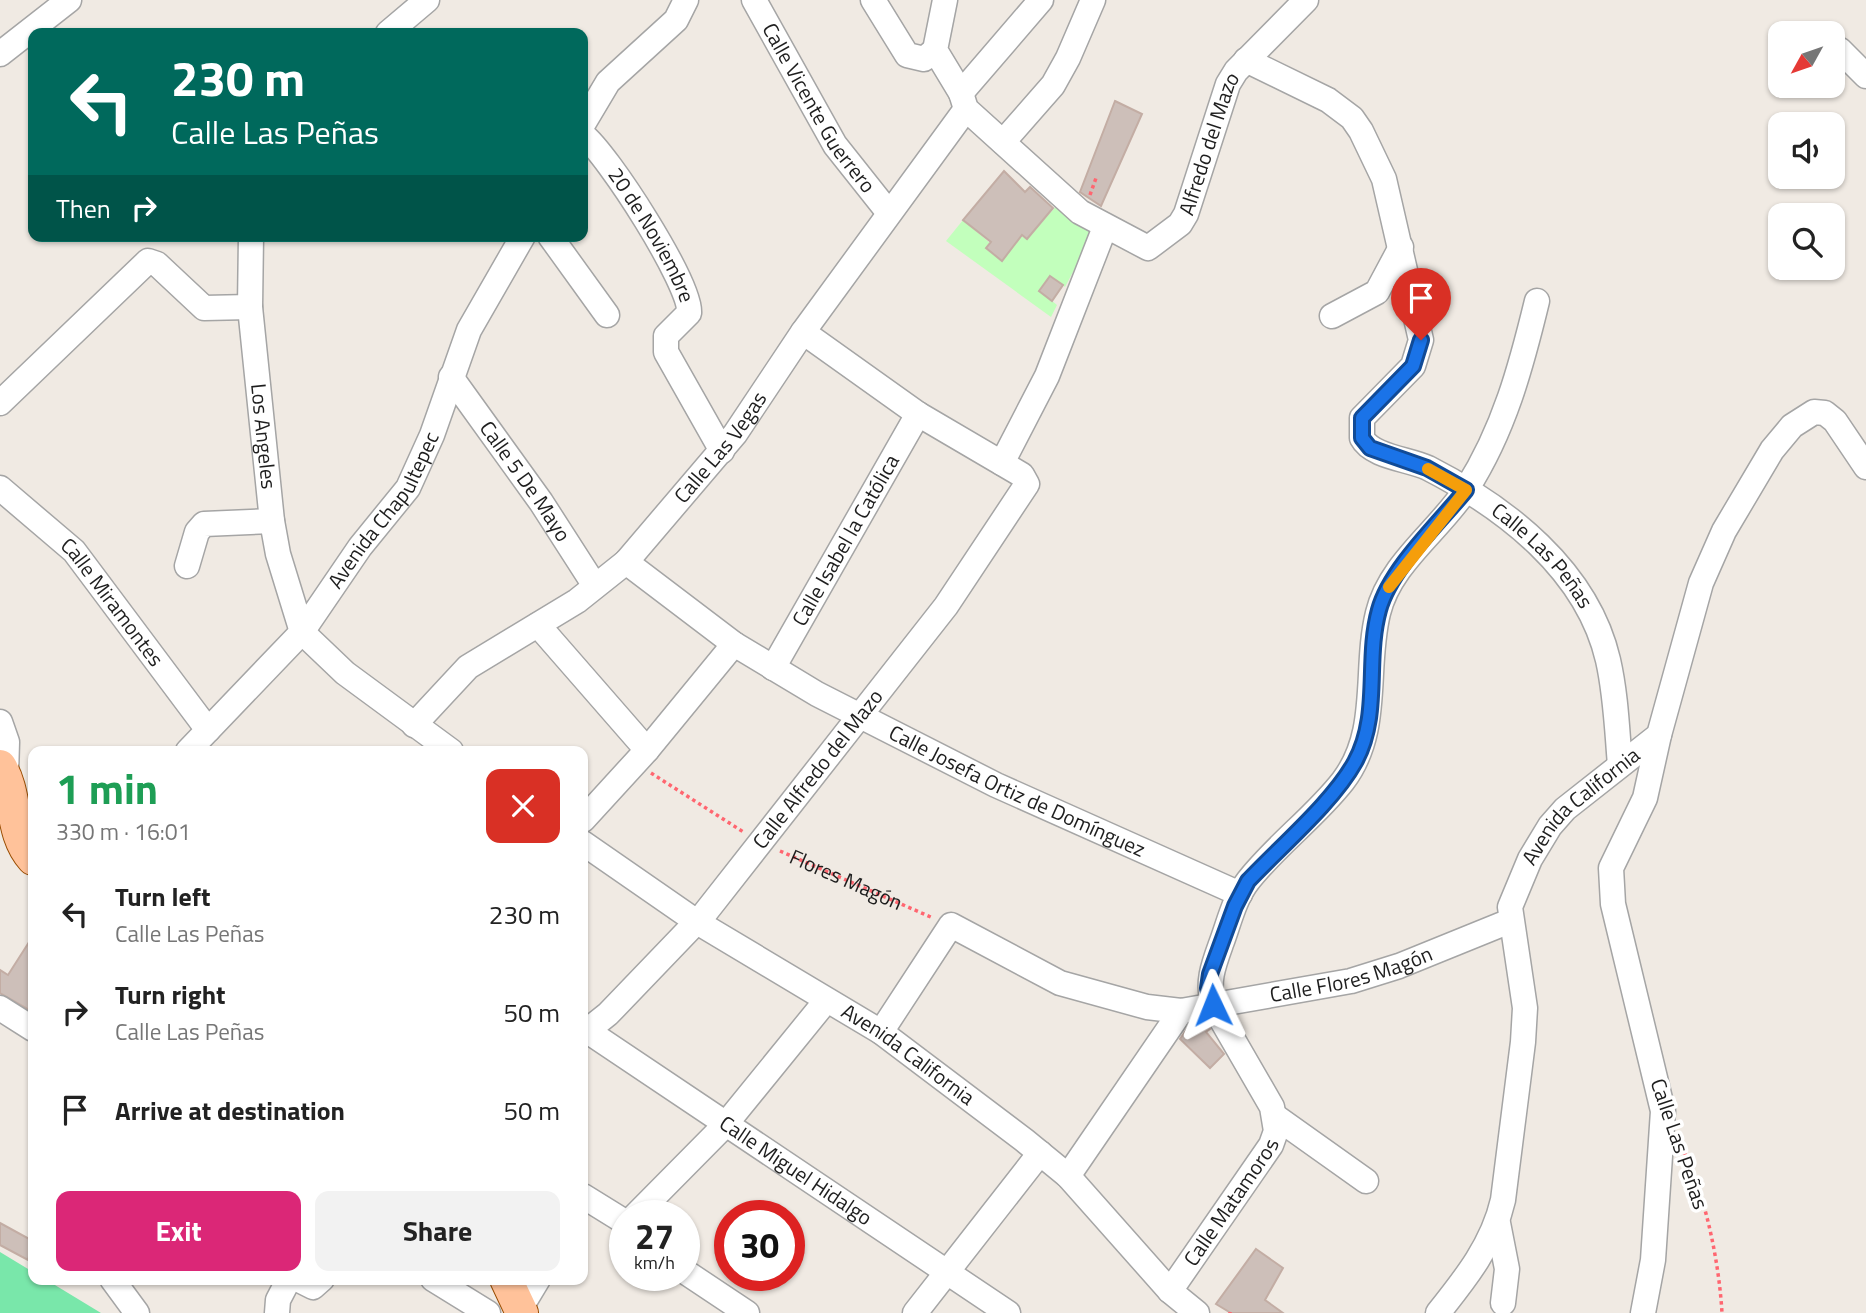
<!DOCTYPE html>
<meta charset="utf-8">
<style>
body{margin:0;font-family:"Titillium Web",sans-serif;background:#f2f2f2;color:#222;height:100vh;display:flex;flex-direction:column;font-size:26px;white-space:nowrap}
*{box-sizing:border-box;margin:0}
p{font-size:23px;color:#767676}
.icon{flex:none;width:38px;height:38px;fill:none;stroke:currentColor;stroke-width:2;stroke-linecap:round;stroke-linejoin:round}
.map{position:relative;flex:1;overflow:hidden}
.sheet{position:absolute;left:28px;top:746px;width:560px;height:539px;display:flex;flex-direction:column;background:#fff;border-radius:14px;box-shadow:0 2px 5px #0004}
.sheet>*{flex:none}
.banner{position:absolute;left:28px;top:28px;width:560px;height:214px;border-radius:14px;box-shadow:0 2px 5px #0004;background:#00695c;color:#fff;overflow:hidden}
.needle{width:46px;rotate:230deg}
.fabs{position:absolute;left:1768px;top:21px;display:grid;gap:14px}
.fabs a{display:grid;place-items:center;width:77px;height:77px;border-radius:14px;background:#fff;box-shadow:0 2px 5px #0004;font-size:35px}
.speed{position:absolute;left:609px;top:1200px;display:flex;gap:14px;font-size:35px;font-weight:700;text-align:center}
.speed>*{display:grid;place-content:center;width:91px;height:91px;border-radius:50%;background:#fff;box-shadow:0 2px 5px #0004;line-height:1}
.speed small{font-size:18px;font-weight:400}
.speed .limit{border:10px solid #d22;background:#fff;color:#111}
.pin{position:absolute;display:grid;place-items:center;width:60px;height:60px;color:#fff;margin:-72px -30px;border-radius:50% 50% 50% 0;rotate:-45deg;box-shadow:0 0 7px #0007}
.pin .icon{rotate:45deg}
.me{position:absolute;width:77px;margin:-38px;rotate:358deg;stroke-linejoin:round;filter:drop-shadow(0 0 5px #0008)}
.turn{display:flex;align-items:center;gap:24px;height:147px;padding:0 28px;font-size:32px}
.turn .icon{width:91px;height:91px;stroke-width:2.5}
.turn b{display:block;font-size:49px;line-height:60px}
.then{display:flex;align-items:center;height:66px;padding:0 28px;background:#0003;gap:14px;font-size:26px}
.round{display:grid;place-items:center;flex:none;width:74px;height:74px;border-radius:14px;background:#f2f2f2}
.summary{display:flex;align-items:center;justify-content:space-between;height:119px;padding:0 28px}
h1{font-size:42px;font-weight:700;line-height:52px;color:#1e9e55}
.primary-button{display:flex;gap:14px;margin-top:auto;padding:14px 28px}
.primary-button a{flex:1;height:80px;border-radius:14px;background:#db2777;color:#fff;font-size:28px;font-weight:700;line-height:80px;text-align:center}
.primary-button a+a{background:#f2f2f2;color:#222}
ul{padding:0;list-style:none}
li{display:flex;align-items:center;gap:21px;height:98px;padding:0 28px}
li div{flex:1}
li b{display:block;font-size:26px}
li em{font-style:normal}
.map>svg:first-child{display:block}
</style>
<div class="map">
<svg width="1866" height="1313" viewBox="0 0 1866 1313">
<rect width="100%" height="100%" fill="#f0eae3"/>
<!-- park -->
<path fill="#c2ffbc" d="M1059,203L1090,229V240L1065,287L1050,276L1039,290L1057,305L1051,317L946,241L963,220L990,243L986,249L1002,261L1021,236L1027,239Z"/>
<!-- pitch -->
<path fill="#79e7aa" d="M0,1252L33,1272V1279H45L101,1313H0Z"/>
<!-- building -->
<path fill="#cdbfb9" stroke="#c3ada4" stroke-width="2" d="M1115,101L1142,114L1101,206L1080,192Z
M1004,171L1025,192L1030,187L1053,208L1027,239L1022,235L1002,261L986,248L991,242L963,220Z
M1050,276L1063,285L1052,301L1039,291Z
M33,936V1012L0,993V970L8,975Z
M1206,1022L1210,1029L1206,1032L1224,1054L1210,1068L1180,1039L1190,1025Z
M0,1223L33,1241L28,1260L0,1245Z
M1256,1249L1283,1268L1265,1300L1283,1313H1231L1216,1304Z"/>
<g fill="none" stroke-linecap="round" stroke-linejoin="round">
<!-- minor casing -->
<g stroke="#a5a5a5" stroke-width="27">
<g id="minor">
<path id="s2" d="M754,0L835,145L889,213"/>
<path d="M873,0L907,55L924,59L935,50"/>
<path id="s3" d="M945,0L935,50L961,93L966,109L1080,212L1148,248L1180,224L1186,214L1228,84L1236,71L1306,0"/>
<path d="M388,33L427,0"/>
<path d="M1840,50L1866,76"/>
<path d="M0,54L69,0"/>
<path id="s4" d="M1246,60L1328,100L1352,118L1361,131L1384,179L1421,340L1413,366L1362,418V438C1372,457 1409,459 1428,468C1506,508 1587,570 1608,660C1616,695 1617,730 1620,765"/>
<path d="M961,93L1041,0"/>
<path d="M583,124L608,82L676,20L686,0"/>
<path id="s5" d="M583,135C607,153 692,285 689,313L666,336V352L722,451"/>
<path d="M1003,142L1053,85L1068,58L1093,0"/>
<path id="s6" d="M251,236L250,307L272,521L278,554L302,632L345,673L451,751"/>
<path d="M550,236L607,315"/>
<path d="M1332,316L1377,292L1401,247"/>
<path id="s7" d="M451,377L541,502L595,586"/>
<path d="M0,403L148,261L157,264L204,308L250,307"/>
<path d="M1002,463L1047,376L1105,227"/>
<path id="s8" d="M0,488L74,551L208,730"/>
<path id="s9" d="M626,562L734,644L817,694L996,785L1240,894"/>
<path d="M187,566L197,532L204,524L272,521"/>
<path d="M538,625L647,750"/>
<path id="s10" d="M773,668L918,414"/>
<path d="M0,722L7,742L6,775"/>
<path id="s11" d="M414,725L468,667L577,601L626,562L735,434L803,332L966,109"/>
<path id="s12" d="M188,751L302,632L360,547L408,488L432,435L469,330L523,236"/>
<path d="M583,820L647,750L734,644"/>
<path id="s13" d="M583,843L697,922L881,1032L1024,1140L1068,1176L1170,1291L1197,1313"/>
<path d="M0,1008L33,1029"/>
<path id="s14" d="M583,1028L1008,1313"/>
<path id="s15" d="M881,1032L951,925L1060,983L1147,1007L1181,1011L1351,981L1399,966L1510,921"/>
<path id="s16" d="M583,1034L608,1014L705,913L946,606L1027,484L1022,475L918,414L803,332"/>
<path d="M1276,1117L1366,1181"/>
<path d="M1068,1176L1181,1011"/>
<path d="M583,1196L625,1222"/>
<path d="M635,1216L725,1125L825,1002"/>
<path d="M1498,1223L1507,1269L1503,1303"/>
<path d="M684,1271L747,1313"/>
<path d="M112,1279L137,1313"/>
<path d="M297,1279L313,1287L322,1279"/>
<path d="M433,1279L488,1313"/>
<path id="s17" d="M1170,1291L1271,1145L1276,1131L1272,1107L1213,1005C1207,982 1213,966 1221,944C1229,923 1234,899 1248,881C1276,845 1315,817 1343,781C1381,731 1364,670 1378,613C1390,563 1440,530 1467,488C1504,430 1521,367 1537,301"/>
<path d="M520,1309L538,1279"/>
<path d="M277,1313L278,1300L289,1279"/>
<path d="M915,1313L1040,1153"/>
<path id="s18" d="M1438,1313C1466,1278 1493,1244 1503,1200L1523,1042L1525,1008L1510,907L1530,859L1550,826L1565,809L1659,735L1701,583L1724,531L1772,450L1792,426L1814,412L1825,413L1835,421L1866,467"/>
<path d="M1643,1313L1653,1260L1663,1111L1613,904L1611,868L1645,798L1659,735"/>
</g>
</g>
<!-- major casing -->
<g stroke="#994c00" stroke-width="34">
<path id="major" d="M0,766C18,795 9,832 33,859
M506,1279L522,1313"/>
</g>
<!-- path -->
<g stroke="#ff6670" stroke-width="3.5" stroke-dasharray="3.5 3.5" stroke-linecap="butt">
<path d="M1090,195L1096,178"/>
<path d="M651,773L745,833"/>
<path id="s1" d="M780,851L933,918"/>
<path d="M1681,1146C1705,1192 1719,1261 1722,1313"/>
<path d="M1230,1313V1312"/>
</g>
<!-- minor -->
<use href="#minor" stroke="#fff" stroke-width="24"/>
<!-- major -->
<use href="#major" stroke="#ffc29a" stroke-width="32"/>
</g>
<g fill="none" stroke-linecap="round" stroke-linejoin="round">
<!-- route casing -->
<g stroke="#114b97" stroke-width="18">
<path id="route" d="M1213,1005L1208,988L1210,974L1235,906L1248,881C1281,846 1333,802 1355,762C1381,715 1365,660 1379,610C1390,569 1439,523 1466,490L1427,468L1370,448L1362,438V418L1413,366L1421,340"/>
</g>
<!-- route -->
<use href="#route" stroke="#1a73e8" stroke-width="12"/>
<!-- slow -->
<path stroke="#f59e0b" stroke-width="12" d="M1389,587L1466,490L1428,469"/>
</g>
<g text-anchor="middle" stroke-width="7" stroke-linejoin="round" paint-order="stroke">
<!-- street labels -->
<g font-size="21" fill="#1e1e1e" stroke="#fff">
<text dy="7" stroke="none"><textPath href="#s2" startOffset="126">Calle Vicente Guerrero</textPath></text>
<text dy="7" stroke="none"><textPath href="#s3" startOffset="474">Alfredo del Mazo</textPath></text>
<text dy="7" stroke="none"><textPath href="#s5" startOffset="122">20 de Noviembre</textPath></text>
<text dy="7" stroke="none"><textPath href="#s6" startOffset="201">Los Angeles</textPath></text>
<text dy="7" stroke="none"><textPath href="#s11" startOffset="418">Calle Las Vegas</textPath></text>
<text dy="7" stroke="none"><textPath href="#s7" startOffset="128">Calle 5 De Mayo</textPath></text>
<text dy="7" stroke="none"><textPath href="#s12" startOffset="312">Avenida Chapultepec</textPath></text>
<text dy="7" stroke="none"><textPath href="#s10" startOffset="147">Calle Isabel la Católica</textPath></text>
<text dy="7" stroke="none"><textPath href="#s4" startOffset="695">Calle Las Peñas</textPath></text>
<text dy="7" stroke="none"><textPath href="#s8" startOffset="161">Calle Miramontes</textPath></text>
<text dy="7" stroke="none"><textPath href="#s16" startOffset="355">Calle Alfredo del Mazo</textPath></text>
<text dy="7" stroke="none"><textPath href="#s9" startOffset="455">Calle Josefa Ortiz de Domínguez</textPath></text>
<text dy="7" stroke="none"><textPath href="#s18" startOffset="553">Avenida California</textPath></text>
<text dy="7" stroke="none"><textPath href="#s1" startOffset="72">Flores Magón</textPath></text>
<text dy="7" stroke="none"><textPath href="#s15" startOffset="550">Calle Flores Magón</textPath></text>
<text dy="7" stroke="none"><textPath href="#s13" startOffset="388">Avenida California</textPath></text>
<text transform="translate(1679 1144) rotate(71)" y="7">Calle Las Peñas</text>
<text dy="7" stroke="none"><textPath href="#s14" startOffset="256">Calle Miguel Hidalgo</textPath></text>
<text dy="7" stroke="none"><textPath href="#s17" startOffset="108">Calle Matamoros</textPath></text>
</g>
</g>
</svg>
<div class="fabs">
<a><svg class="needle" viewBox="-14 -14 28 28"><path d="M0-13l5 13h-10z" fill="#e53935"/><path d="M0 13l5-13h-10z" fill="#767676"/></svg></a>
<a><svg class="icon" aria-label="sound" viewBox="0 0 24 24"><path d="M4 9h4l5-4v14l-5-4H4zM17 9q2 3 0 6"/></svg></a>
<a><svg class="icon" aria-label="search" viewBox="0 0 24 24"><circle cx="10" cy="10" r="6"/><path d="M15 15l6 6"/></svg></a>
</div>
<div class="speed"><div>27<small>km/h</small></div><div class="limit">30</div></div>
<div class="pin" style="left:1421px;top:340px;background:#d93025"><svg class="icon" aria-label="arrive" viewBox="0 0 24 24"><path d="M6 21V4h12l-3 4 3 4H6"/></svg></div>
<svg class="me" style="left:1213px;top:1005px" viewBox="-20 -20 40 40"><path d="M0-17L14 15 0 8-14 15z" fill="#1a73e8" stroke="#fff" stroke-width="4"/></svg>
<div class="banner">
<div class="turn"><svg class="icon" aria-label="left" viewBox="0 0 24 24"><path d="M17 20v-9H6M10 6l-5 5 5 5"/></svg><div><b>230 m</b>Calle Las Peñas</div></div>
<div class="then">Then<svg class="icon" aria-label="right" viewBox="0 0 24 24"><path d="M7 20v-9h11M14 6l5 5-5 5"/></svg></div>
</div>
<section class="sheet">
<div class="summary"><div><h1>1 min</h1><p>330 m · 16:01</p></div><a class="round" style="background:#d93025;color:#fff"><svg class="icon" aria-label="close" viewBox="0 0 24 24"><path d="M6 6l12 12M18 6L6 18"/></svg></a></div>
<ul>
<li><svg class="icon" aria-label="left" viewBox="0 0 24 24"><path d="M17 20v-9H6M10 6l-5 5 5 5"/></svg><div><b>Turn left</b><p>Calle Las Peñas</p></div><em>230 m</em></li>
<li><svg class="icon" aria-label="right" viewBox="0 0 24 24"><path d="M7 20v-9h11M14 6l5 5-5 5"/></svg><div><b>Turn right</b><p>Calle Las Peñas</p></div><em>50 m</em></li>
<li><svg class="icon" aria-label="arrive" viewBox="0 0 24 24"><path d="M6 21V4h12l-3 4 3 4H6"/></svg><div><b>Arrive at destination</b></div><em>50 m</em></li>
</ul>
<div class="primary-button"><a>Exit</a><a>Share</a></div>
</section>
</div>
